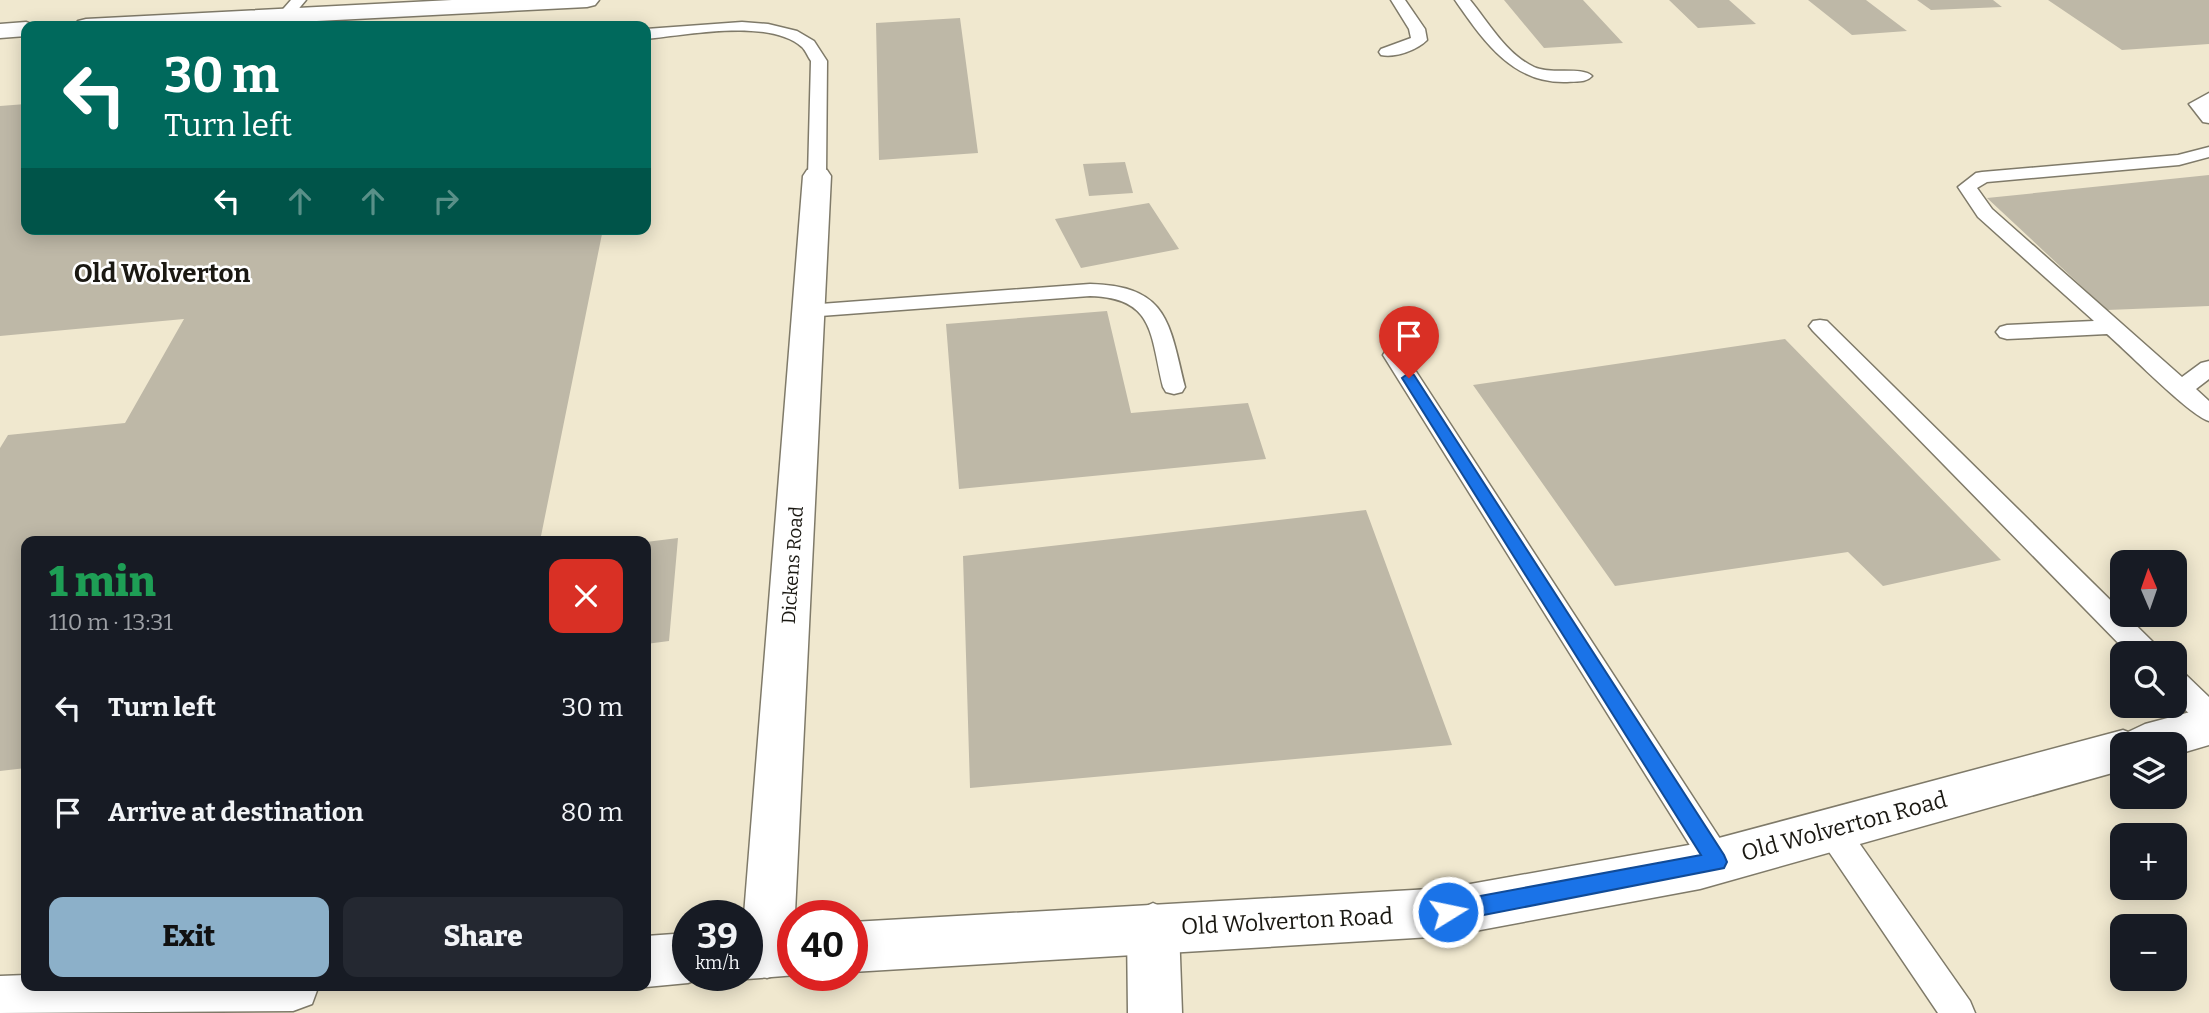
<!DOCTYPE html>
<meta charset="utf-8">
<style>
body{margin:0;font-family:Bitter,serif;background:#242831;color:#f1f3f6;height:100vh;display:flex;flex-direction:column;font-size:26px;white-space:nowrap}
*{box-sizing:border-box;margin:0}
p{font-size:23px;color:#9ea1a6}
.icon{flex:none;width:38px;height:38px;fill:none;stroke:currentColor;stroke-width:2;stroke-linecap:round;stroke-linejoin:round}
.map{position:relative;flex:1;overflow:hidden}
.details{position:absolute;left:21px;top:536px;width:630px;height:455px;display:flex;flex-direction:column;background:#171b24;border-radius:14px;box-shadow:0 4px 18px #0003}
.details>*{flex:none}
.top-card{position:absolute;left:21px;top:21px;width:630px;height:214px;border-radius:14px;box-shadow:0 4px 18px #0003;background:#00695c;color:#fff;overflow:hidden}
.needle{width:46px;rotate:358deg}
.tools{position:absolute;left:2110px;top:550px;display:grid;gap:14px}
.tools a{display:grid;place-items:center;width:77px;height:77px;border-radius:14px;background:#171b24;box-shadow:0 4px 18px #0003;font-size:35px}
.speed{position:absolute;left:672px;top:900px;display:flex;gap:14px;font-size:35px;font-weight:700;text-align:center}
.speed>*{display:grid;place-content:center;width:91px;height:91px;border-radius:50%;background:#171b24;box-shadow:0 4px 18px #0003;line-height:1}
.speed small{font-size:18px;font-weight:400}
.speed .limit{border:10px solid #d22;background:#fff;color:#111}
.pin{position:absolute;display:grid;place-items:center;width:60px;height:60px;color:#fff;margin:-72px -30px;border-radius:50% 50% 50% 0;rotate:-45deg;box-shadow:0 0 7px #0007}
.pin .icon{rotate:45deg}
.me{position:absolute;width:77px;margin:-38px;rotate:80deg;stroke-linejoin:round;filter:drop-shadow(0 0 5px #0008)}
.turn{display:flex;align-items:center;gap:24px;height:147px;padding:0 28px;font-size:32px}
.turn .icon{width:91px;height:91px;stroke-width:2.5}
.turn b{display:block;font-size:49px;line-height:60px}
.lanes{display:flex;align-items:center;height:66px;padding:0 28px;background:#0003;justify-content:center;gap:35px;direction:ltr}
.lanes .off{opacity:.35}
.round{display:grid;place-items:center;flex:none;width:74px;height:74px;border-radius:14px;background:#242831}
.overview{display:flex;align-items:center;justify-content:space-between;height:119px;padding:0 28px}
h1{font-size:42px;font-weight:800;line-height:52px;color:#1e9e55}
.action{display:flex;gap:14px;margin-top:auto;padding:14px 28px}
.action a{flex:1;height:80px;border-radius:14px;background:#8cb0c9;color:#111;font-size:28px;font-weight:800;line-height:80px;text-align:center}
.action a+a{background:#242831;color:#f1f3f6}
ul{padding:0;list-style:none}
li{display:flex;align-items:center;gap:21px;height:105px;padding:0 28px}
li div{flex:1}
li b{display:block;font-size:26px}
li em{font-style:normal}
.map>svg:first-child{display:block}
</style>
<div class="map">
<svg width="2209" height="1013" viewBox="0 0 2209 1013">
<rect width="100%" height="100%" fill="#f8f2e0"/>
<!-- built -->
<path fill="#f0e8cf" fill-rule="evenodd" d="M0,0H2209V1013H0ZM26,26H646V229H26ZM26,541H646V985H26ZM2123,562H2175V614H2123ZM2123,653H2175V705H2123ZM2123,744H2175V796H2123ZM2123,835H2175V887H2123ZM688,915H747V975H688ZM793,915H852V975H793ZM2123,926H2175V978H2123Z"/>
<!-- building -->
<path fill="#beb8a7" d="M1504,0H1583L1623,43L1544,48Z
M1669,0H1729L1756,24L1698,28Z
M1808,0H1866L1907,31L1852,35Z
M1917,0H1993L2002,7L1931,10Z
M2048,0H2209V44L2122,50Z
M960,18L978,153L879,160L876,23Z
M26,104V229H603L540,541H26V768L0,771V448L8,435L125,423L184,319L0,336V106Z
M1125,162L1133,193L1089,196L1083,164Z
M2209,175V306L2107,310L1987,198Z
M1149,203L1179,249L1081,268L1055,219Z
M1107,311L1131,413L1248,403L1266,459L959,489L946,324Z
M1785,339L2001,560L1883,586L1848,552L1615,586L1473,385Z
M1366,510L1452,745L970,788L963,556Z
M678,538L669,641L646,644V542Z"/>
<g fill="none" stroke-linecap="round" stroke-linejoin="round">
<!-- service casing -->
<g stroke="#7f7a69" stroke-width="3">
<path id="service" d="M291,0H306L290,19H280L277,16Z
M1391,0H1405L1425,29L1427,40C1417,50 1396,58 1381,55L1379,52L1381,49L1411,38L1409,29Z
M1455,0H1470C1489,23 1506,54 1534,67C1551,75 1582,66 1592,76C1586,83 1576,81 1567,82C1512,84 1483,40 1455,0Z
M742,22L768,24L797,31L814,41L827,61L826,176L823,180H811L808,176L811,61C808,57 806,51 802,47C769,18 686,35 646,39V29Z
M2209,93V123L2203,122L2189,104Z
M2209,147V157L2179,165L1987,182L1977,188L1992,209L2182,377L2201,363L2209,361V379L2196,389L2209,401V421C2189,415 2128,352 2107,334L2007,339L2000,337L1996,332L2000,327L2007,325L2094,321L1978,217L1958,187L1976,173L1982,172L2178,155Z
M1090,284C1168,286 1169,322 1185,387L1182,392L1174,394L1166,392L1163,387C1150,334 1155,298 1090,296L807,317L800,315L797,311L800,307L807,305Z
M1820,320L1827,321L2156,645L2160,653H2128L1813,331L1809,326L1813,321Z
M1394,348L1402,350L1728,851L1733,861L1728,871L1717,875L1706,871L1383,355L1386,350Z
M2175,671L2185,674L2209,697V727L2199,723L2175,700Z
M1832,816L1843,820L1970,1001L1975,1013H1938L1821,840L1817,830L1821,820Z"/>
</g>
<!-- minor casing -->
<g stroke="#7f7a69" stroke-width="3">
<path id="minor" d="M452,0H599L595,5L587,7L218,26H74L78,21L86,19Z
M26,22L36,26H26V36L0,38V24Z
M817,167L827,170L831,176L793,954L785,971L767,978L749,971L747,968V915H744L803,176L807,170Z
M1153,903L1171,911L1179,928L1182,1013H1128L1127,928L1135,911Z"/>
</g>
<!-- tertiary casing -->
<g stroke="#7f7a69" stroke-width="3">
<path id="tertiary" d="M2209,707V745L2175,755V744H2123V770L1700,889L1448,936L852,972V922L1448,888L1700,843L2123,730L2128,732L2145,724Z
M793,926V975H797L747,979L736,975H747V929Z
M688,933V975L706,976L688,983L646,987L643,985H646V936Z
M26,975V985H319L312,1004L293,1011L0,1013V976Z"/>
</g>
<!-- service -->
<use href="#service" fill="#fff" fill-rule="evenodd"/>
<!-- minor -->
<use href="#minor" fill="#fff" fill-rule="evenodd"/>
<!-- tertiary -->
<use href="#tertiary" fill="#fff" fill-rule="evenodd"/>
</g>
<!-- route -->
<path fill="#1a73e8" stroke="#114b97" stroke-width="2" d="M1409,373L1414,375L1724,855L1727,862L1724,868L1448,922L1440,919L1437,912L1440,905L1448,902L1701,855L1402,378Z"/>
<g text-anchor="middle" stroke-width="5" stroke-linejoin="round" paint-order="stroke">
<!-- street labels -->
<g font-size="19" fill="#1a1812" stroke="#fff">
<text transform="translate(792 565) rotate(-86)" y="7">Dickens Road</text>
</g>
<!-- near-street labels -->
<g font-size="23" fill="#1a1812" stroke="#fff">
<text transform="translate(1844 826) rotate(-15)" y="8">Old Wolverton Road</text>
<text transform="translate(1287 921) rotate(-3)" y="8">Old Wolverton Road</text>
</g>
<!-- district labels -->
<g font-size="26" font-weight="bold" fill="#1a1812" stroke="#fff">
<text x="162" y="282">Old Wolverton</text>
</g>
</g>
</svg>
<div class="tools">
<a><svg class="needle" viewBox="-14 -14 28 28"><path d="M0-13l5 13h-10z" fill="#e53935"/><path d="M0 13l5-13h-10z" fill="#9ea1a6"/></svg></a>
<a><svg class="icon" aria-label="search" viewBox="0 0 24 24"><circle cx="10" cy="10" r="6"/><path d="M15 15l6 6"/></svg></a>
<a><svg class="icon" aria-label="layers" viewBox="0 0 24 24"><path d="M12 4l9 5-9 5-9-5zM3 14l9 5 9-5"/></svg></a>
<a>+</a>
<a>−</a>
</div>
<div class="speed"><div>39<small>km/h</small></div><div class="limit">40</div></div>
<div class="pin" style="left:1409px;top:378px;background:#d93025"><svg class="icon" aria-label="arrive" viewBox="0 0 24 24"><path d="M6 21V4h12l-3 4 3 4H6"/></svg></div>
<svg class="me" style="left:1448px;top:912px" viewBox="-20 -20 40 40"><circle r="17" fill="#1a73e8" stroke="#fff" stroke-width="3"/><path d="M0-11L8 9 0 5-8 9z" fill="#fff"/></svg>
<div class="top-card">
<div class="turn"><svg class="icon" aria-label="left" viewBox="0 0 24 24"><path d="M17 20v-9H6M10 6l-5 5 5 5"/></svg><div><b>30 m</b>Turn left</div></div>
<div class="lanes"><svg class="icon" aria-label="left" viewBox="0 0 24 24"><path d="M17 20v-9H6M10 6l-5 5 5 5"/></svg><svg class="icon off" aria-label="ahead" viewBox="0 0 24 24"><path d="M12 20V5M6 11l6-6 6 6"/></svg><svg class="icon off" aria-label="ahead" viewBox="0 0 24 24"><path d="M12 20V5M6 11l6-6 6 6"/></svg><svg class="icon off" aria-label="right" viewBox="0 0 24 24"><path d="M7 20v-9h11M14 6l5 5-5 5"/></svg></div>
</div>
<section class="details">
<div class="overview"><div><h1>1 min</h1><p>110 m · 13:31</p></div><a class="round" style="background:#d93025;color:#fff"><svg class="icon" aria-label="close" viewBox="0 0 24 24"><path d="M6 6l12 12M18 6L6 18"/></svg></a></div>
<ul>
<li><svg class="icon" aria-label="left" viewBox="0 0 24 24"><path d="M17 20v-9H6M10 6l-5 5 5 5"/></svg><div><b>Turn left</b></div><em>30 m</em></li>
<li><svg class="icon" aria-label="arrive" viewBox="0 0 24 24"><path d="M6 21V4h12l-3 4 3 4H6"/></svg><div><b>Arrive at destination</b></div><em>80 m</em></li>
</ul>
<div class="action"><a>Exit</a><a>Share</a></div>
</section>
</div>
